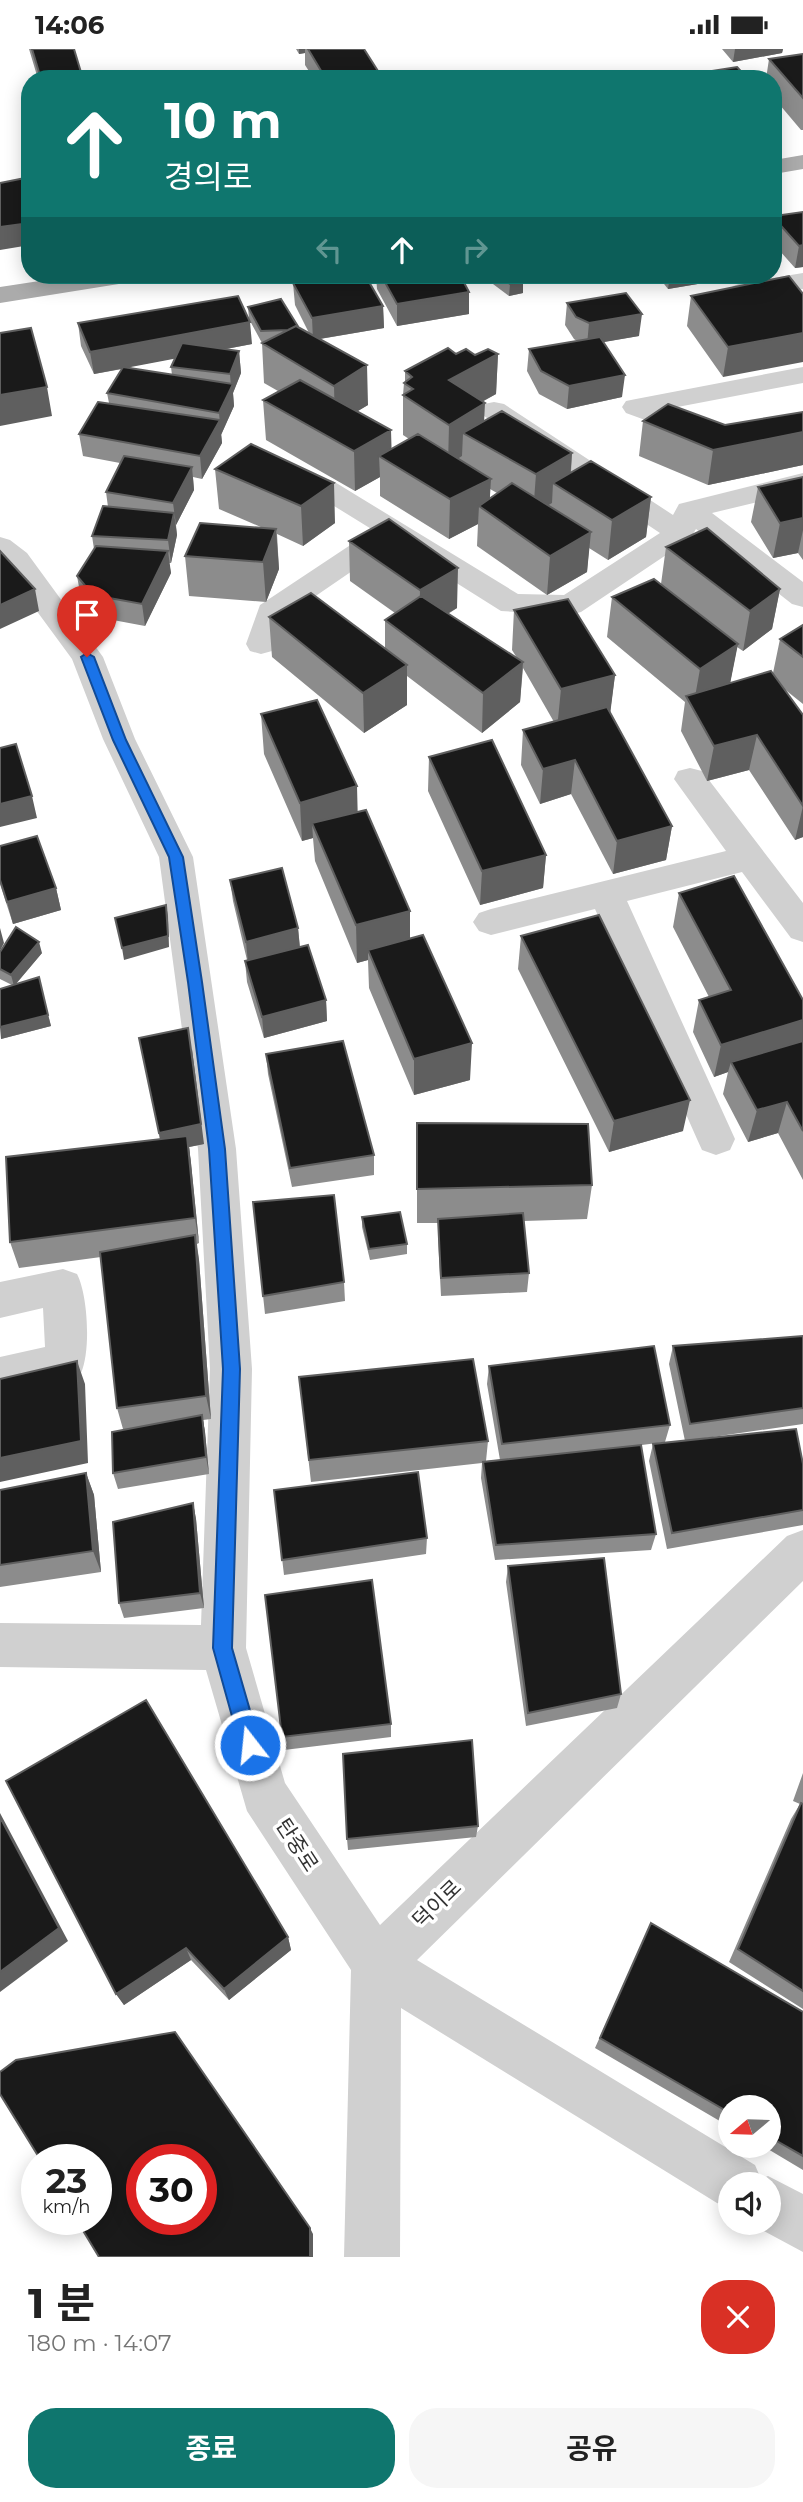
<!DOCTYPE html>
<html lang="ko">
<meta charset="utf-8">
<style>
body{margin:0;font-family:Montserrat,"Noto Sans KR",sans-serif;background:#f6f6f6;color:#222;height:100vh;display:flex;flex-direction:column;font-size:26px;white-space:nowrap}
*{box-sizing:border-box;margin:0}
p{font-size:23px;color:#767676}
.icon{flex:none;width:38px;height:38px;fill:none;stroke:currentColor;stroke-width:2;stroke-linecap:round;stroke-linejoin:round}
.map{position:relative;height:2208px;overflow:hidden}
.details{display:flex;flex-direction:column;background:#fff;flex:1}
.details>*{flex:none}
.top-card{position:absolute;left:21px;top:21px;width:761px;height:214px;border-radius:28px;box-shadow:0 4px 18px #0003;background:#0f766e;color:#fff;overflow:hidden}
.needle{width:46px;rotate:251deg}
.tools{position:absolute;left:718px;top:2046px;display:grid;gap:14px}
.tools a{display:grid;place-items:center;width:63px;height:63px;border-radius:50%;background:#fff;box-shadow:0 4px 18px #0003;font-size:35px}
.speed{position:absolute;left:21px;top:2095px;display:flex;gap:14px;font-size:35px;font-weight:700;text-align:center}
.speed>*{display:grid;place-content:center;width:91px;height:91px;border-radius:50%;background:#fff;box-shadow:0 4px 18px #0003;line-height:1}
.speed small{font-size:18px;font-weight:400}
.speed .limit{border:10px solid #d22;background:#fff;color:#111}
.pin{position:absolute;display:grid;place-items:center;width:60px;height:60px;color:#fff;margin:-72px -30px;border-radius:50% 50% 50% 0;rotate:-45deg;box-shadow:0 0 7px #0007}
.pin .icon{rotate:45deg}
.me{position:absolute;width:77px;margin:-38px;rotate:344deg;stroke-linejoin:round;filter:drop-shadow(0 0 5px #0008)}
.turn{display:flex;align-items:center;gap:24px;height:147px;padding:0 28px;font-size:32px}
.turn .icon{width:91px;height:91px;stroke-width:2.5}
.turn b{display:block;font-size:49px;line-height:60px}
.lanes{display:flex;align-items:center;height:66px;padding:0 28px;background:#0003;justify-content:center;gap:35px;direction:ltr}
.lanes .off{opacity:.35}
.round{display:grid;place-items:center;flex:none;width:74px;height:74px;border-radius:28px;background:#f6f6f6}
.overview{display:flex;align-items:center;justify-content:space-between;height:119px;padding:0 28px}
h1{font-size:42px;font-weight:700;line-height:52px}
.primary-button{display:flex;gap:14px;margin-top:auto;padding:14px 28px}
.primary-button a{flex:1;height:80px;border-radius:28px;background:#0f766e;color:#fff;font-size:28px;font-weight:700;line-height:80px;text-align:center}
.primary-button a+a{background:#f6f6f6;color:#222}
.status{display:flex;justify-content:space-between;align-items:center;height:49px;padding:0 35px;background:#fff;direction:ltr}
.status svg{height:19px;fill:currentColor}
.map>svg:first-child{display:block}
</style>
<div class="status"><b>14:06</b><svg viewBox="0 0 49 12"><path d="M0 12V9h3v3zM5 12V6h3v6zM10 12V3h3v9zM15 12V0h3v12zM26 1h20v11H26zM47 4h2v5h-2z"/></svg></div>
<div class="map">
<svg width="803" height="2208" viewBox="0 0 803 2208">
<rect width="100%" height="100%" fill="#fff"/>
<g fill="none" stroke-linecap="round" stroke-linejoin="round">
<!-- street -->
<path fill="#d0d0d0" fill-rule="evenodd" d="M803,224V240L742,250L733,247L729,242L733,237L742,234Z
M803,318V334L667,360L721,381L803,367V383L719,398L626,364L622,358L626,352L636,350Z
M494,353L504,355L673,466L679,455L803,424V442L712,464L803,533V558L792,555L696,480L690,490L581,563L570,566L501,562L393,494L285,568L272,602L261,605L250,602L246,595L260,556L373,481L313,444L309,438L313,432L323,429L333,432L518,545L564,546L660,484L484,367L480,361L484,355Z
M0,488L10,491L27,504L103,608L135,690L193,808L236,1100L252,1320L246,1599L285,1734L380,1876L787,1487L803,1481V1532L417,1911L755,2116L761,2130L768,2127L803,2145V2203L749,2174H768V2135H730V2159L717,2154L401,1959L400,2208H344L351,1921L247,1762L206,1621L0,1618V1574L201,1576L210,1320L198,1100L159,808L103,690L72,610L0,512Z
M690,719L702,722L803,854V893L791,889L742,823L627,852L735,1090L730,1101L716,1106L702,1101L697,1090L595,860L491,886L479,882L473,873L479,864L491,860L726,802L674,730L678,722Z
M63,1220L77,1225C88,1246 91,1302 81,1324L0,1346V1308L45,1298L43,1259L0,1269V1233Z"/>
<!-- primary -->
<path fill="#ababab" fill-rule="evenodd" d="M803,106V120L774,125V111Z
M79,226H138L134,231L125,234L0,254V238Z"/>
</g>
<!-- wall -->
<path fill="#8c8c8c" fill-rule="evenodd" d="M29,0H74L83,30H38Z
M296,0H364L383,30H314L305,16V4L299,5Z
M722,0H783L782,4L733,13Z
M803,5V81H801L774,49V30H766L769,10Z
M803,163V218L795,219L779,201L775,221L774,222V167Z
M376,226H460L469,243V265L397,277L377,240Z
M480,226H518L523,232V244L509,247L489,232V228L484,229Z
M657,226H751L668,240Z
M293,234L383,257L384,279L320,290L368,356L357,362L391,381V400L409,390L403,386V346L404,334L405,333V322L456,305H498L496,345L482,353L484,372L572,404L571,424L651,448L646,488L608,511L589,499L587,523L547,546L477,497L478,475L449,490L380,447V428L355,442L266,391L263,351L278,342L264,334L262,294L249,270L248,258L309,284L295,256ZM490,440L497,444L490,449Z
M803,245L723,328L687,277L691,247Z
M567,254L639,287L603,293L622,348L567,360L539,345L527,322L529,300L577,292L574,290L565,276Z
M78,274L252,295L226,300L239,302L241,324L233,344L234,357L221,386L222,394L202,430L193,428L194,441L176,476L177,486L171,514H169L171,524L145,577L97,568L81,549L77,527L94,500L92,487L108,458L106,443L120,414L83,407L79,385L109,354L107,344L122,320L94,325L81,297ZM175,309L171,318L172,326L127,318Z
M803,363V416L708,436L639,407L643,372L725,376Z
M251,395L335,474L303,497L277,485L279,520L266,553L189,547L185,507L263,479L219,460L215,420Z
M803,428V511L798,504L773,509L751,473L758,438Z
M349,492L457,559L448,565L517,609L512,601L514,561L615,626L610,663L672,777L666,811L613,825L571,745L540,755L521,716L523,681L554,673L523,619L520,653L482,684L407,627V656L364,684L272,608L269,568L385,600V571L395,564L350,532Z
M666,498L780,540L772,580L743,602L737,598L730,634L773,624L780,590L803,576V655L783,639L803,666V788L795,791L749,721L707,732L681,682L685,653L607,588L612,548L661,535Z
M261,665L357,763L410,862V890L470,1031L414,1046L369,939L368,911L357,914L315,812L313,789L302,792L264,705Z
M429,708L546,806L543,839L480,856L428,742Z
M0,797L56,839L61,861L13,875L0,835Z
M230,831L298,879L300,898L326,951L327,972L264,989L247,933L245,912L247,911L233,852Z
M679,844L803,951V1131L778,1084L748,1093L723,1045L728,1023L714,1028L693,983L699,951L709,948L673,878Z
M521,887L683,1082L609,1103L518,920Z
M0,903L42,904L16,935L39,928L51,977L1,990L12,936L0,930Z
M139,989L204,1095L189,1098L191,1114L199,1194L197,1195L199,1211L211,1370L203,1371L205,1383L209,1425L118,1440L113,1424L123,1380L117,1359L101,1208L19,1219L10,1193L160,1090Z
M266,1005L374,1106V1126L292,1138L268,1025Z
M417,1074L592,1136L587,1170L524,1172L529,1224L527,1243L441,1247L438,1189V1174H417Z
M253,1153L344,1233L345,1252L265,1265Z
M362,1168L407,1195V1205L370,1211L362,1178Z
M803,1287V1375L692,1391L803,1415V1476L667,1500L649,1412L653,1395L685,1392L669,1315L673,1297Z
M489,1317L670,1376L665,1393L634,1397L656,1485L651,1501L495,1511L481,1429L482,1414L311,1433L299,1328L488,1392L486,1412L500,1411L487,1335Z
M86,1424L94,1446L101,1523L0,1538V1441Z
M274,1441L427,1489L426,1505L284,1526Z
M193,1454L196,1470L204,1559L124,1569L119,1554Z
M508,1517L621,1645L617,1659L526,1677L506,1533Z
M391,1675V1688L284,1701L282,1688Z
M803,1724V1960L729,1913L791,1770L800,1755L793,1752Z
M6,1732L288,1888L291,1901L229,1951L191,1911L124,1956L116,1945Z
M478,1777L476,1788L348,1801L347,1790Z
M651,1874L803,1963V2121L761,2096H768V2058H730V2078L595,1999Z"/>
<!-- shaded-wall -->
<path fill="#5f5f5f" d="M299,0H305V4L299,5Z
M735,0H783L782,4L733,13Z
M30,174V196L0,201V178Z
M803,196V218L795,219L799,197Z
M779,199L775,221L774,222V200Z
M670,226H751L668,240Z
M523,232V244L509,247L510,235Z
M469,243V265L397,277V255Z
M383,257L384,279L313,291L312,269Z
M642,265L639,287L587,296L589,274Z
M250,273L252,295L94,325L90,303Z
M803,284V313L723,328L728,298Z
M239,302L241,324L233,344L234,357L221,386L219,364L231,338L230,325Z
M498,305L496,345L448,371L449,331Z
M367,316L368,356L335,376L334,337Z
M625,326L622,348L567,360L569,337Z
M47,338L52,367L0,377V346Z
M485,354L483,394L463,384L462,407L448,416L449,376Z
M220,371L222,394L202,430L200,407Z
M391,381L392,415L379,407L380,428L355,442L354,402Z
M803,383V416L708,436L713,401Z
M572,404L569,444L553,434L552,454L533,465L536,425Z
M192,418L194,441L176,476L173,454Z
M491,430L489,464L479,457L478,475L449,490L450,450Z
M334,434L335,474L303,497L301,457Z
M651,448L646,488L608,511L612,471Z
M174,464L177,486L171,514L168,491Z
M803,469V481L798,504L773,509L780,474Z
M276,480L279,520L266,553L263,513Z
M591,483L587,523L547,546L550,507Z
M168,502L171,524L145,577L142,555Z
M458,519L457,559L419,581L420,541Z
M35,540L39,562L0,580V556Z
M780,540L772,580L743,602L750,562Z
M738,595L730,635L693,659L700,620Z
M523,613L520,653L482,684L483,644Z
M407,616V656L364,684L363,644Z
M615,626L610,666L557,680L561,640Z
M757,686L749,721L707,732L714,697Z
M575,711L571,745L540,755L543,720Z
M357,737L358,776L312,774L313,789L302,792L300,754Z
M32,747L37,769L0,778V755Z
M803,757V788L795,791Z
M672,777L666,811L613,825L617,792Z
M546,806L543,839L480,856L482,822Z
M56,839L61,861L13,875L7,853Z
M166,856L168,867L169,898L124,911L122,899Z
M410,862V900L368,901V911L357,914L356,876Z
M0,879L4,894L0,902Z
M298,879L300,901L248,914L246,893Z
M39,893L42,904L14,937L11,926Z
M326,951L327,972L264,989L262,968Z
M48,966L51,977L1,990L0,978Z
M803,971V1000L731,1013L728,1023L714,1028L721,996Z
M472,994L470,1031L414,1046V1010Z
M192,1000L204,1095L189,1098L191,1114L199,1194L195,1169L162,1103L159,1084Z
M690,1051L683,1082L609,1103L614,1072Z
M787,1053L778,1084L748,1093L757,1061Z
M195,1186L199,1211L211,1370L206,1347Z
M77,1312L85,1335L88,1414L0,1433V1409Z
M202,1366L205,1383L209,1425L206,1408Z
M86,1424L94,1446L101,1523L93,1502Z
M193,1454L196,1470L204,1559L200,1544Z
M0,1764L68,1892L0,1943Z
M288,1888L291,1901L229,1951L224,1940Z
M186,1899L191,1911L124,1956L116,1945Z
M310,2179L313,2185V2208H310Z"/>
<!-- building -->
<path fill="#1a1a1a" stroke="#5f5f5f" stroke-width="2" fill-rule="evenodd" d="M32,0H74L83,30H41Z
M308,0H364L383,30H326Z
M803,5V49L769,10Z
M737,18L748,30H661Z
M30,128V174L0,178V134Z
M803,163V196L799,197L774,169V167Z
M774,193L779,199L774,200Z
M338,226H365L383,257L312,269L293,234Z
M381,226H460L469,243L397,255Z
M497,226H519L523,232L510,235Z
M789,227L803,245V284L728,298L691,247Z
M626,244L642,265L589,274L576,268L567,254Z
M238,247L250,273L90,303L78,274Z
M281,250L299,279L296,277L288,281L261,282L248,258Z
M296,277L367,316L334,337L262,294Z
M31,279L47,338L0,346V284Z
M600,288L625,326L569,337L541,322L529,300Z
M182,294L239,302L230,325L171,318Z
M448,299L456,305L466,300L475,306L488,300L498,305L449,331L485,354L449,376L403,346L413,340L404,334L412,328L405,322Z
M123,318L233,335L219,364L107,344Z
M300,331L391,381L354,402L263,351Z
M98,353L220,371L200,407L79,385Z
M668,355L725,376L803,363V383L713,401L643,372Z
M502,362L572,404L536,425L463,384Z
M418,385L491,430L450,450L379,407Z
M251,395L334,434L301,457L215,420Z
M124,407L192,418L173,454L106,443Z
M591,412L651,448L612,471L553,434Z
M803,428V469L780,474L758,438Z
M512,434L591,483L550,507L479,457Z
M103,457L174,464L168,491L92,487Z
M389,470L458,519L420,541L349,492Z
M200,474L276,480L263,513L185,507Z
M707,479L780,540L750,562L666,498Z
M96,497L168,502L142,555L93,546L77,527Z
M0,502L35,540L0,556Z
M654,530L738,595L700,620L612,548Z
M311,544L407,616L363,644L269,568Z
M421,547L523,613L483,644L385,571Z
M568,550L615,626L561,640L514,561Z
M803,576V608L780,590Z
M771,622L803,666V757L757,686L714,697L686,647Z
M317,651L357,737L300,754L261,665Z
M607,658L672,777L617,792L575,711L543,720L523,681Z
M492,691L546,806L482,822L429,708Z
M16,695L32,747L0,755V699Z
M366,761L410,862L356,876L312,774Z
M37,787L56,839L7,853L0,831V797Z
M282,819L298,879L246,893L230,831Z
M734,827L803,951V971L721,996L699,951L731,941L679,844Z
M166,856L168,887L122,899L115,869Z
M599,866L690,1051L614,1072L521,887Z
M16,878L39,893L11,926L0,920V903Z
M423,886L472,994L414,1010L368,901Z
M308,896L326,951L262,968L245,912Z
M39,928L48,966L0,978V940Z
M188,979L201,1075L159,1084L139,989Z
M343,992L374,1106L290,1119L266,1005Z
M803,992V1082L787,1053L757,1061L731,1013Z
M417,1074L588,1075L592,1136L417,1140Z
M187,1087L195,1169L10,1193L6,1108Z
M334,1146L344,1233L263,1247L253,1153Z
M400,1163L407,1195L369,1200L362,1168Z
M523,1164L529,1224L441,1229L438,1170Z
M195,1186L206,1347L117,1359L100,1203Z
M803,1287V1359L690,1375L673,1297Z
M654,1297L670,1376L502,1395L489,1317Z
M473,1310L488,1392L309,1411L299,1328Z
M77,1312L81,1392L0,1409V1330Z
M202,1366L206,1408L113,1424L112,1383Z
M796,1380L803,1415V1461L672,1484L653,1395Z
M641,1396L656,1485L496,1496L483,1413Z
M418,1423L427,1489L282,1511L274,1441Z
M86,1424L93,1502L0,1516V1441Z
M193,1454L200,1544L119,1554L113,1473Z
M604,1509L621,1645L528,1664L508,1517Z
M372,1531L391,1675L282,1688L265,1546Z
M146,1651L288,1888L224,1940L186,1899L116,1945L6,1732Z
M472,1691L478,1777L347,1790L343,1705Z
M801,1754L803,1755V1942L738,1900Z
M0,1768L59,1879L0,1923Z
M651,1874L803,1963V2107L768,2087V2058H730V2064L600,1989Z
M175,1983L310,2179V2208H99L76,2170H96V2110H40L0,2045V2023L16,2011ZM142,2110H201V2170H142Z"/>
<!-- route -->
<path fill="#1a73e8" stroke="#114b97" stroke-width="2" d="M87,604L94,608L126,691L183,808L202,933L225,1100L240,1320L232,1599L260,1696L257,1703L250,1706L243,1703L240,1696L213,1599L223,1320L209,1100L188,933L169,808L113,691L81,608Z"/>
<g text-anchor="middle" stroke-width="7" stroke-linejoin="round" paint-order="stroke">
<!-- near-street labels -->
<g font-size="21" fill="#333" stroke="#fff">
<text transform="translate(297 1796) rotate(57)" y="7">탄중로</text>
<text transform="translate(437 1855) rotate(-44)" y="7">덕이로</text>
</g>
</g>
</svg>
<div class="tools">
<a><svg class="needle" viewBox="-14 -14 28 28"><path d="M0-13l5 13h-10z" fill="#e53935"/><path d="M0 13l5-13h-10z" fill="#767676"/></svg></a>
<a><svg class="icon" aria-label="sound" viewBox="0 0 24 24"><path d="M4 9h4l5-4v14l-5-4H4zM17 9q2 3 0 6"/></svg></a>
</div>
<div class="speed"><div>23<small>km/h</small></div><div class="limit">30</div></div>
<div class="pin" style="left:87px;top:608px;background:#d93025"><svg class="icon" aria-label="arrive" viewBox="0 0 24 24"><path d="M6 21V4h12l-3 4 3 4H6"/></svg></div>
<svg class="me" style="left:250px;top:1696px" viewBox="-20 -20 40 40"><circle r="17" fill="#1a73e8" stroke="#fff" stroke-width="3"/><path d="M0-11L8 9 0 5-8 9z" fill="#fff"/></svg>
<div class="top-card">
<div class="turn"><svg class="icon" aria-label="ahead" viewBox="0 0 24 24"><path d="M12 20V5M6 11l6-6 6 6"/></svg><div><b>10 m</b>경의로</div></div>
<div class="lanes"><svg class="icon off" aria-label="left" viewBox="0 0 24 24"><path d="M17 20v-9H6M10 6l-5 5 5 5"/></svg><svg class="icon" aria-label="ahead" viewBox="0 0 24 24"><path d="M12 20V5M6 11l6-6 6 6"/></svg><svg class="icon off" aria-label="right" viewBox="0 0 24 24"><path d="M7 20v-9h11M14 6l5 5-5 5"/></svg></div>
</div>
</div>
<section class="details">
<div class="overview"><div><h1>1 분</h1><p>180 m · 14:07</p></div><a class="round" style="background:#d93025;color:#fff"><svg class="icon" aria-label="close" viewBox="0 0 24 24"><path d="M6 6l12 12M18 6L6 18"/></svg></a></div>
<div class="primary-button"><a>종료</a><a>공유</a></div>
</section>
